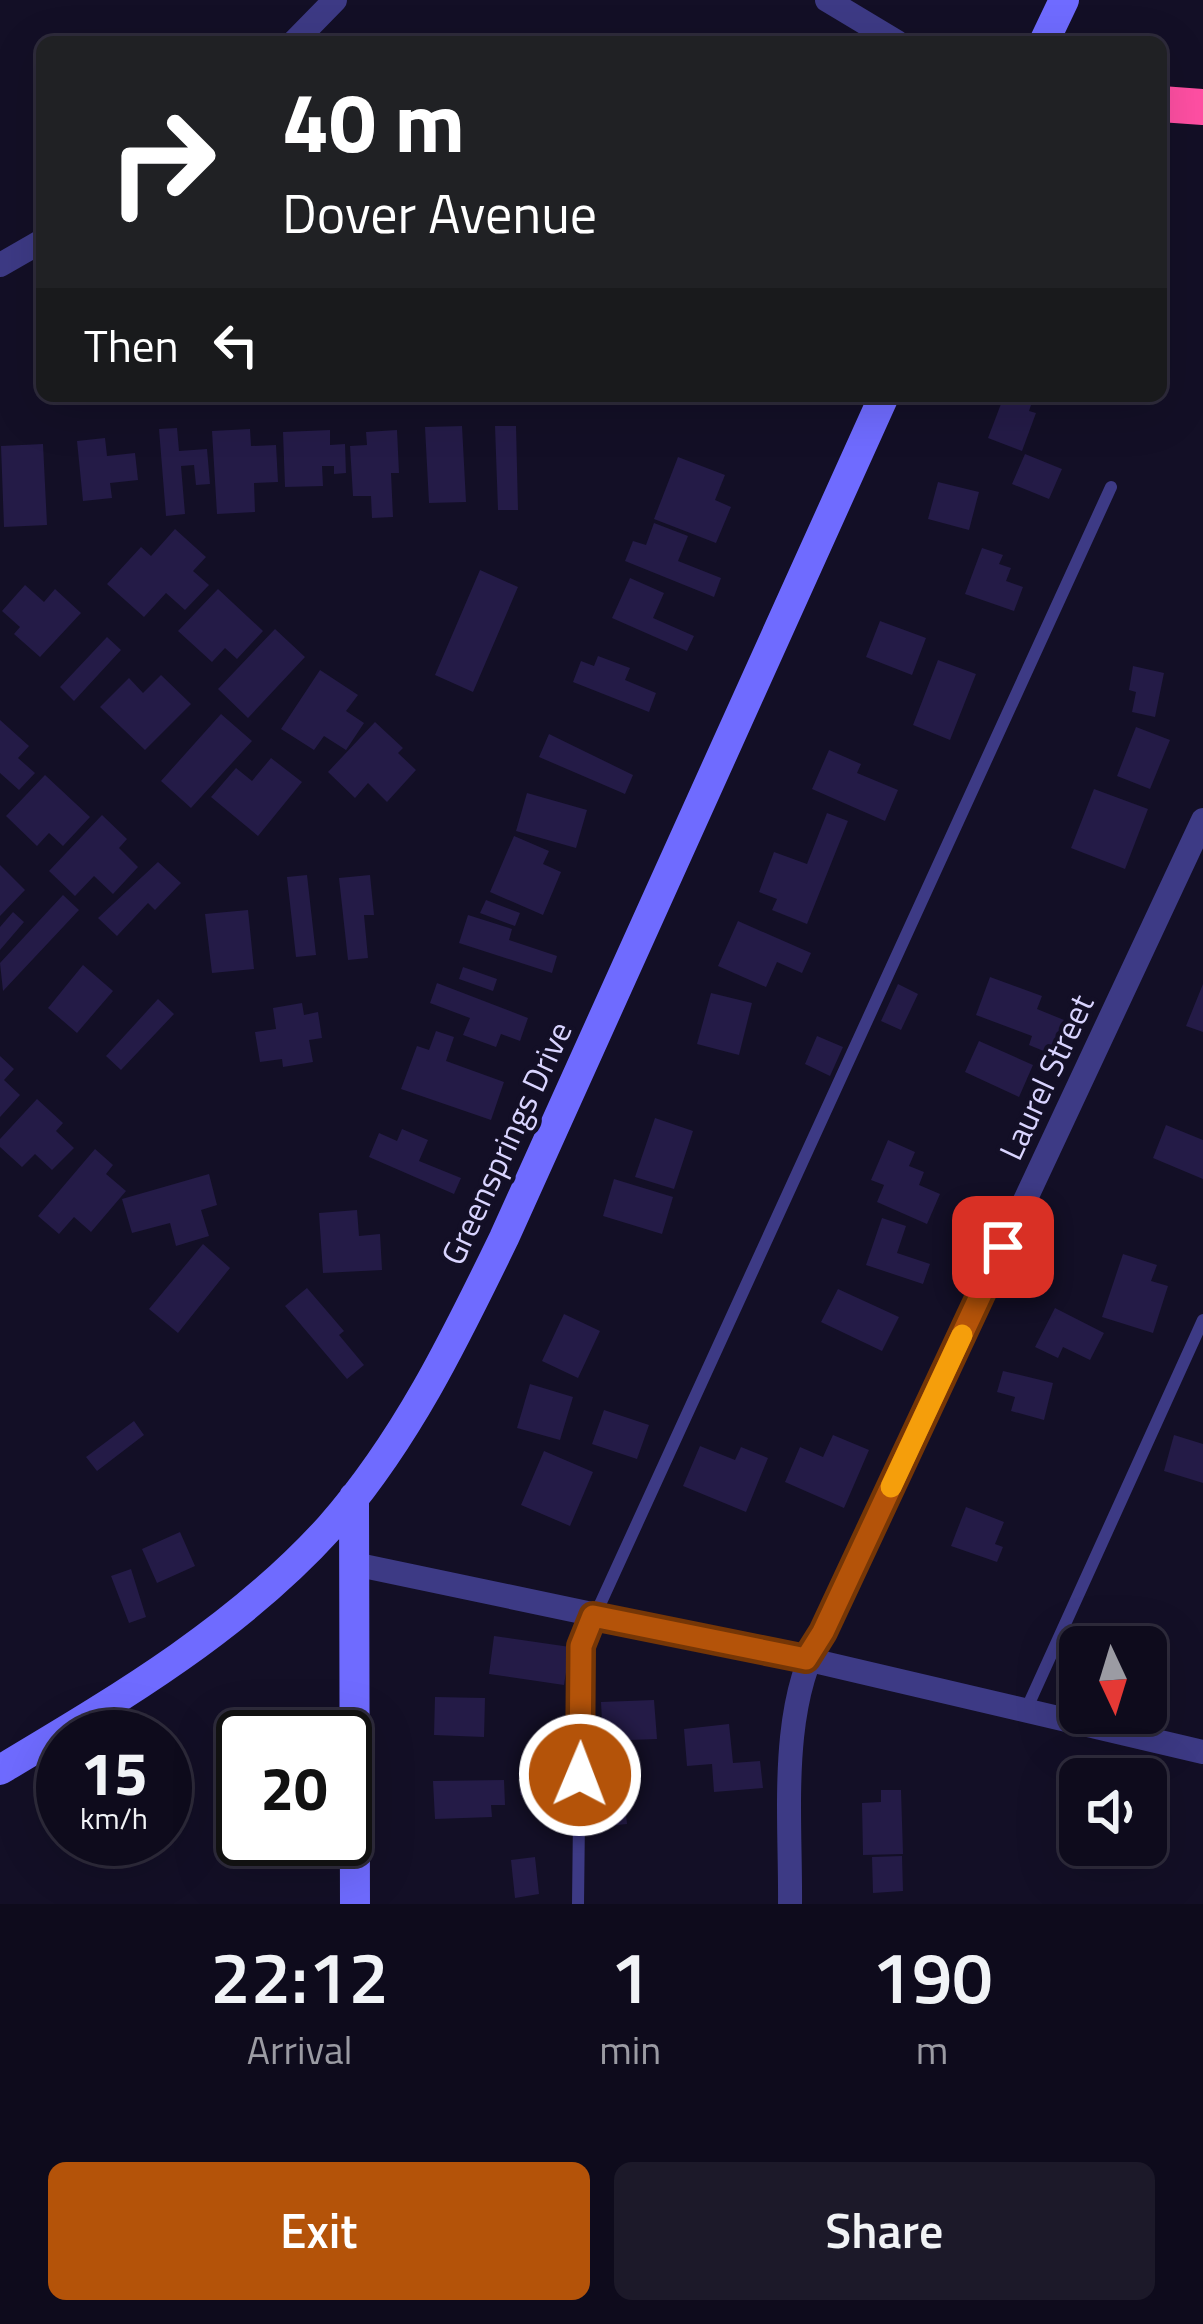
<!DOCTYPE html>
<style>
body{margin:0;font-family:"Titillium Web",sans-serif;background:#1c1929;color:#f1f3f6;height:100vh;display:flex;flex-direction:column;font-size:45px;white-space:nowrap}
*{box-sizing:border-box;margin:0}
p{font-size:39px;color:#9b9ba3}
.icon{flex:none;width:66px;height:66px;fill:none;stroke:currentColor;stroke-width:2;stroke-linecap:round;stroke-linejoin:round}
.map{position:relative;height:1904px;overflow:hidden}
.drawer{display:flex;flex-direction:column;background:#0e0b1c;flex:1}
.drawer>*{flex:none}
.hud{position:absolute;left:36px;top:36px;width:1131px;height:366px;border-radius:18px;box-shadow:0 12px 48px #0002,0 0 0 3px #2e2b3b;background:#202124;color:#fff;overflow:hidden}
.needle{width:78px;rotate:176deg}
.controls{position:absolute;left:1059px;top:1626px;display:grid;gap:24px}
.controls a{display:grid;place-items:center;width:108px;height:108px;border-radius:18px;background:#0e0b1c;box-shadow:0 12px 48px #0002,0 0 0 3px #2e2b3b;font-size:60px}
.speed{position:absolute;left:36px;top:1710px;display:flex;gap:24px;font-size:60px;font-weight:700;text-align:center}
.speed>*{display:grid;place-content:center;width:156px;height:156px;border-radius:50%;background:#0e0b1c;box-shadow:0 12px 48px #0002,0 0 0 3px #2e2b3b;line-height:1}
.speed small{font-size:30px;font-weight:400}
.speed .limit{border:6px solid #111;border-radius:18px;background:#fff;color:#111}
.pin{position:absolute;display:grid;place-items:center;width:102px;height:102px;color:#fff;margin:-51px;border-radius:24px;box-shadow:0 6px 18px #0006}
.me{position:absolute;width:132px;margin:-66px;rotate:1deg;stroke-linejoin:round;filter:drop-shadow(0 0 9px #0008)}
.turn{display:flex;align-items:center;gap:42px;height:252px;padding:0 48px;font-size:54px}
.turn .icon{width:156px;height:156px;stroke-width:2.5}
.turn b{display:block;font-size:84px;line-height:102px}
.then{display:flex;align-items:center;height:114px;padding:0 48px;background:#0003;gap:24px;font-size:45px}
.eta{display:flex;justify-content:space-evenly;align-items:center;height:204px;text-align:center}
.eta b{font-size:72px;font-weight:600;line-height:84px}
.action{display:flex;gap:24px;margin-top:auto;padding:24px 48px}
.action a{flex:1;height:138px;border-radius:18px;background:#b45309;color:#fff;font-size:48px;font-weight:600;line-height:138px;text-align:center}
.action a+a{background:#1c1929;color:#f1f3f6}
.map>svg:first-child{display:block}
</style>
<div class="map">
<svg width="1203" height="1904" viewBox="0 0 1203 1904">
<rect width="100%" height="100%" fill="#130f26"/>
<!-- building -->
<path fill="#241b47" d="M1004,396H1034L1029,411L1036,413L1022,451L988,438Z
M462,426L466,502L429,503L425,427Z
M495,426H516L518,510H498Z
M177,428L179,451L207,449L210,484L196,485L194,465L181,466L185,514L166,516L159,429Z
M250,429L251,446L276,445L278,482L254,483L255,512L217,514L212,431Z
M330,430V445L345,444L346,473L334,474V466H322L323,486L285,487L283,432Z
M397,430L399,473H391L393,517L372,518L371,496H353L350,446L367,445L366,432Z
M105,438L107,456L135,453L138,480L110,483L112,498L83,501L77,441Z
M43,444L47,525L4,527L1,446Z
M1025,454L1062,469L1049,499L1012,484Z
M678,457L725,475L715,500L731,507L716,543L654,519Z
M938,482L979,492L969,530L928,519Z
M654,523L688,536L678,561L721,578L714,597L625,561L633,541L646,545Z
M175,529L206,557L193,571L209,585L185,610L166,593L144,617L107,584L141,547L151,556Z
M982,548L1003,555L999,564L1011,568L1006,581L1023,587L1014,611L965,594Z
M480,570L518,587L473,692L435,675Z
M630,578L664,593L653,618L694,636L687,651L612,618Z
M25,585L44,602L55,589L81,613L40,657L14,634L20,627L2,611Z
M218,589L263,631L237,659L225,648L212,662L178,631Z
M880,621L926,638L912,675L866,657Z
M275,629L305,657L248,718L218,689Z
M107,637L121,650L74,701L60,687Z
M598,656L630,668L625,680L656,693L649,712L573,682L581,661L594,666Z
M938,660L976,674L950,740L913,725Z
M1133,666L1164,673L1155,717L1132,712L1136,692L1129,690Z
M320,670L358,695L346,711L364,723L346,750L324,736L314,750L281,729Z
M161,675L191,704L145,750L100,707L129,678L143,693Z
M221,714L252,741L191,808L161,781Z
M0,720L29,746L18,758L35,773L19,790L0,773Z
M375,722L403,748L398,753L416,770L387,802L368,783L355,798L328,772Z
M1136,727L1170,740L1150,789L1117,776Z
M549,734L633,775L625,794L539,757Z
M829,750L861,764L857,773L898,790L885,821L812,789Z
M271,758L302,782L258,836L211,797L236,768L252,781Z
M45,775L90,817L63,846L49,833L37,846L6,816Z
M1094,789L1148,809L1125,869L1071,848Z
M527,793L587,810L576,848L516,831Z
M827,813L848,821L807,924L772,910L777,899L759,892L774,852L807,864Z
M102,815L127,839L119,848L138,867L113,894L94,876L75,896L49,871Z
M514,836L549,851L543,864L561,872L543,915L490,892Z
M158,862L181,883L155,910L148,903L117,936L98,918Z
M0,865L25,890L0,916Z
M307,875L316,955L296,957L287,877Z
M370,875L374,915H364L368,958L348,960L339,878Z
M63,895L79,910L3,991L0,963Z
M486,900L520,913L515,926L480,913Z
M248,910L254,969L212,973L205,914Z
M13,912L24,922L0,950V927Z
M468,915L512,929L509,940L557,956L552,973L459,943Z
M738,921L811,953L802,973L777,962L766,987L718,966Z
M83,965L113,991L77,1033L48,1008Z
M463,967L497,979L493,991L459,979Z
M990,977L1042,996L1037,1009L1064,1020L1051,1054L1029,1045L1032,1036L976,1015Z
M437,983L528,1018L520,1041L501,1034L496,1047L463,1035L470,1018L430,1003Z
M898,984L918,994L901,1030L881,1021Z
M1203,984V1032L1186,1026Z
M711,993L752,1003L739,1055L697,1044Z
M158,999L174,1014L121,1070L106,1056Z
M302,1003L304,1015L318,1012L322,1038L309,1040L313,1062L283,1067L282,1059L260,1062L255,1032L276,1029L273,1008Z
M436,1031L454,1037L446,1061L504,1082L491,1120L401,1089L417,1046L429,1050Z
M817,1036L843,1047L830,1076L805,1064Z
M979,1041L1033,1065L1019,1097L965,1072Z
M0,1056L14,1069L4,1080L20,1095L0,1117Z
M37,1099L63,1123L56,1131L74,1148L52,1170L35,1154L22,1167L0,1147V1139Z
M655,1118L693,1131L674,1189L635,1177Z
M1166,1125L1203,1140V1179L1153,1158Z
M402,1129L428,1140L419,1161L461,1178L454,1194L369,1157L379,1133L397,1141Z
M888,1140L915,1152L909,1166L924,1172L919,1185L940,1194L927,1224L877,1202L884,1185L871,1180Z
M95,1149L113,1165L106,1174L126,1191L91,1232L74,1217L59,1234L38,1216Z
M209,1174L217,1205L201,1210L209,1236L176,1246L170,1223L132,1233L122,1199Z
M614,1179L673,1197L662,1234L603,1216Z
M357,1210L359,1236L380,1234L382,1270L323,1273L319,1213Z
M882,1218L906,1226L897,1253L930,1264L923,1284L866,1265Z
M203,1244L230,1268L178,1333L149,1309Z
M1123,1254L1157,1265L1151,1281L1168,1286L1153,1333L1102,1317Z
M307,1288L344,1331L339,1335L364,1365L347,1379L285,1306Z
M838,1289L899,1317L882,1351L821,1322Z
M1055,1308L1104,1333L1090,1360L1063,1347L1058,1358L1035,1347Z
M564,1314L600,1331L578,1378L542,1361Z
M1003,1371L1053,1383L1044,1420L1011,1411L1015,1397L997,1392Z
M530,1384L573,1397L560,1440L517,1428Z
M604,1410L649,1425L637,1459L592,1444Z
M134,1421L144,1435L97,1471L86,1457Z
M833,1435L869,1450L844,1508L785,1482L800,1447L823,1457Z
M1174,1435L1203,1444V1483L1164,1471Z
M700,1446L735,1460L741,1447L768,1458L746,1512L683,1486Z
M544,1451L593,1472L570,1526L521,1505Z
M966,1507L1004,1522L995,1544L1003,1547L997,1562L951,1546Z
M180,1532L195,1566L157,1583L142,1549Z
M131,1569L146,1617L129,1623L111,1576Z
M494,1636L570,1647L564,1685L489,1674Z
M435,1697L485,1698L484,1737L434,1735Z
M654,1700L657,1739L603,1741L601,1702Z
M729,1724L733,1763L760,1761L763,1788L714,1792L712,1764L687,1766L684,1729Z
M635,1747L636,1773L608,1774L607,1749Z
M522,1765L557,1767L556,1798L520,1795Z
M504,1780L505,1805H491L492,1817L435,1819L433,1781Z
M881,1790H901L903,1854L863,1855L862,1803L881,1802Z
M624,1796L627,1824L597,1827L594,1799Z
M902,1856L903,1891L873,1893L872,1857Z
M535,1857L539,1894L515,1898L511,1860Z"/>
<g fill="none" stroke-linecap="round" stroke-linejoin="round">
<!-- lane -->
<path stroke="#3d3a85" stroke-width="12" d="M1026,1710L1203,1320
M578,1904L581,1646L1111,487"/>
<!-- street -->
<path stroke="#3d3a85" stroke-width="24" d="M827,0L897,42
M294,42L335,0
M0,265L42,241
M354,1564L806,1659L1203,1752
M790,1904C791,1819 778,1706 823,1632L1203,820"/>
<!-- secondary -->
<path stroke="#6f6bff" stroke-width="30" d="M1044,42L1064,0
M354,1497L355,1904
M0,1770C117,1700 238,1629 330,1527C405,1442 455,1339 504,1238L884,396"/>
<!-- highway -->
<path stroke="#ff4fa3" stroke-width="36" d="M1161,104L1203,107"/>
</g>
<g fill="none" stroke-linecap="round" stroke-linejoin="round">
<!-- route casing -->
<g stroke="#753606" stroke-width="30">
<path id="route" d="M580,1775L581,1646L593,1616L806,1659L823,1632L1003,1247"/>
</g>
<!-- route -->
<use href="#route" stroke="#b45309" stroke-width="21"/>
<!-- slow -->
<path stroke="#f59e0b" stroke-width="21" d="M891,1487L962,1335"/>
</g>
<g text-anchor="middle" stroke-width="9" stroke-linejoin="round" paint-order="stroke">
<!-- street labels -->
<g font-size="33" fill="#d9d4ff" stroke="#130f26">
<text transform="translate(1046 1077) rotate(-65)" y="12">Laurel Street</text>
<text transform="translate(506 1143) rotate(-65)" y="12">Greensprings Drive</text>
</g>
</g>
</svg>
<div class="controls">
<a><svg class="needle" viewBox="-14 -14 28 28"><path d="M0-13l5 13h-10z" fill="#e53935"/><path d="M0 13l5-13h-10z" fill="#9b9ba3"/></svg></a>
<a><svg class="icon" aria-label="sound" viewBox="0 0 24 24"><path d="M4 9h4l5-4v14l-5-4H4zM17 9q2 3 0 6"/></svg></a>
</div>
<div class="speed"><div>15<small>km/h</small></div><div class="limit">20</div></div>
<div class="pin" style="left:1003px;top:1247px;background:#d93025"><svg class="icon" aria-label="arrive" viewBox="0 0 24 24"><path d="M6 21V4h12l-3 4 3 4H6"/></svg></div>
<svg class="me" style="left:580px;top:1775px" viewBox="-20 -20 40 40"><circle r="17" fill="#b45309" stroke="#fff" stroke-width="3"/><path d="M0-11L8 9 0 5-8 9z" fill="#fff"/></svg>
<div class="hud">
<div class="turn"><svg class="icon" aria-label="right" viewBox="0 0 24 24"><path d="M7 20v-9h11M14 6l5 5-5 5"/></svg><div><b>40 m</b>Dover Avenue</div></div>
<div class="then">Then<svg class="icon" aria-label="left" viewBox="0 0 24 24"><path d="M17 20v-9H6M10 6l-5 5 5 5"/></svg></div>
</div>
</div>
<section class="drawer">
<div class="eta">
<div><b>22:12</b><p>Arrival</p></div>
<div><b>1</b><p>min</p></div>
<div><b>190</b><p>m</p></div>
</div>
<div class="action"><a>Exit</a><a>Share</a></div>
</section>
